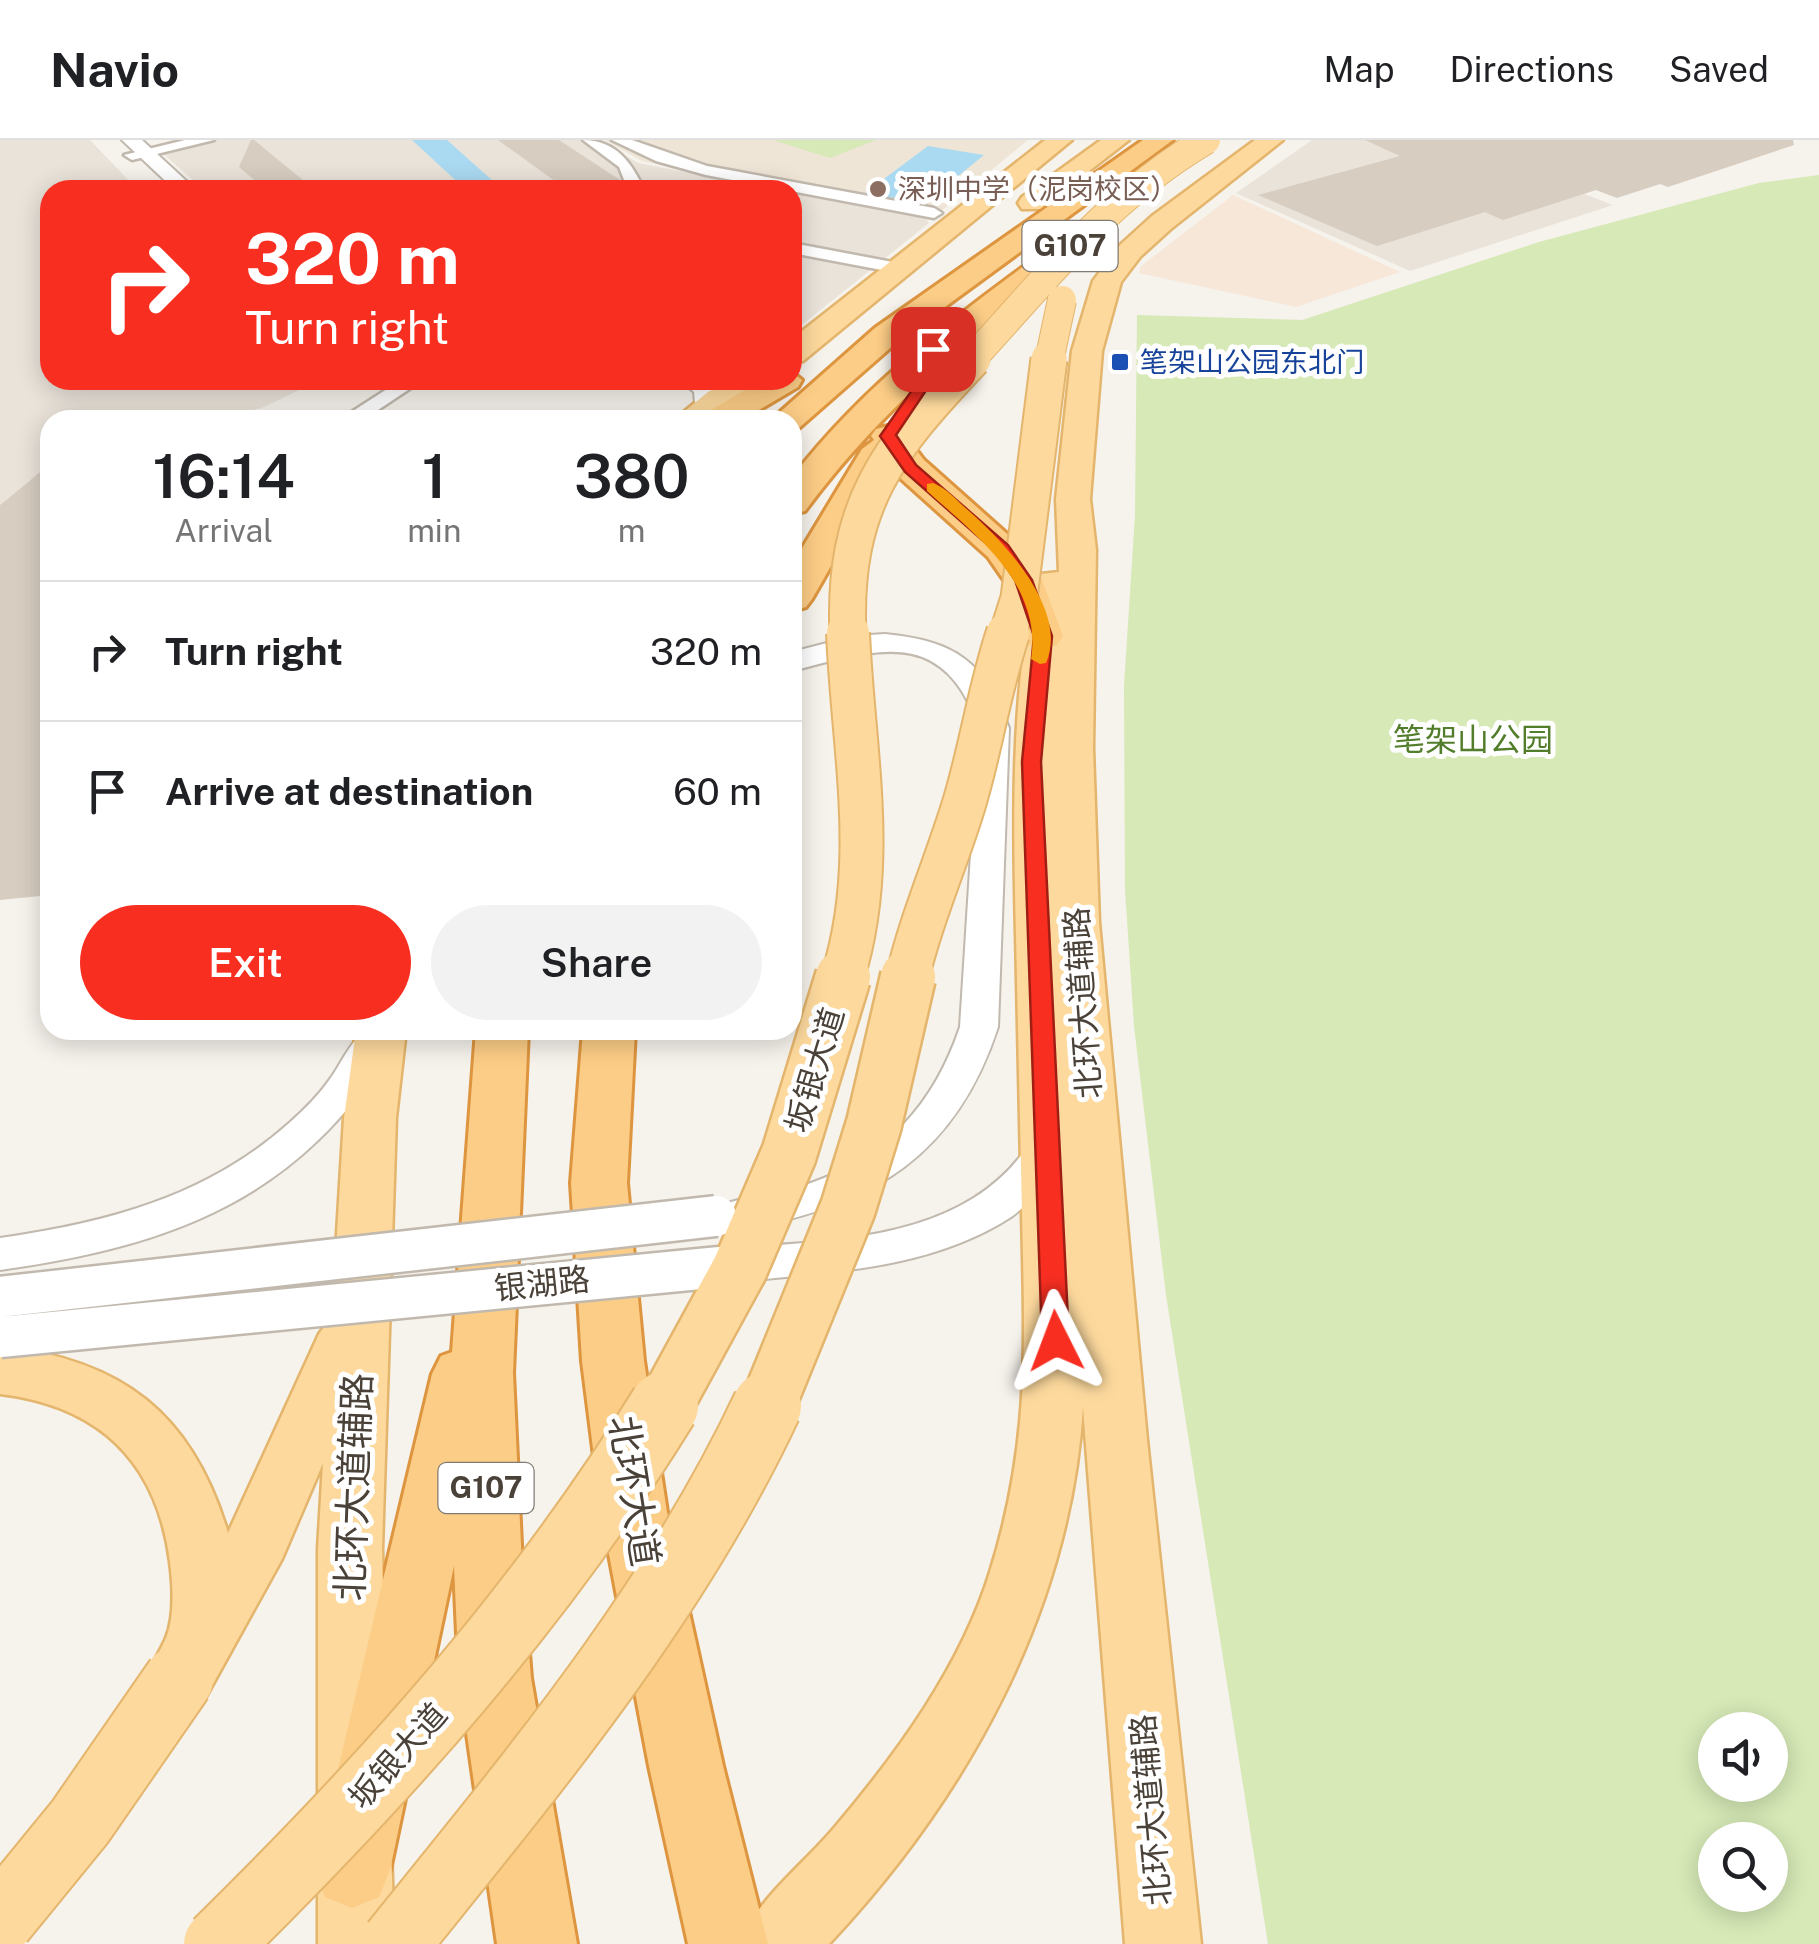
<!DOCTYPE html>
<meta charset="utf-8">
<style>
body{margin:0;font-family:"Public Sans","Noto Sans SC",sans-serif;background:#f2f2f2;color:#202124;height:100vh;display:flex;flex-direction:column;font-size:38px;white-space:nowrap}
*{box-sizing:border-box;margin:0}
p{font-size:32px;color:#757577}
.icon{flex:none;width:55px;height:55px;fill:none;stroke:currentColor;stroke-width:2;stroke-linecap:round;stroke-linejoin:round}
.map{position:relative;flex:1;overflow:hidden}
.details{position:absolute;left:40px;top:270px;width:762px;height:630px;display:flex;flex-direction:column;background:#fff;border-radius:30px;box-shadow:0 5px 25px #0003}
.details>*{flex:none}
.banner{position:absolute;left:40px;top:40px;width:762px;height:210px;border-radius:30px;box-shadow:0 5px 25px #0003;background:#f82e21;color:#fff;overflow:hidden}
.fabs{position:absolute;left:1698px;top:1572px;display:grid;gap:20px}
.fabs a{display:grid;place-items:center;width:90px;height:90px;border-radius:50%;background:#fff;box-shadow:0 5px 25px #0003;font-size:50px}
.pin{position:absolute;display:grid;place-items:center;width:85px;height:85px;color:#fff;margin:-42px;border-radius:20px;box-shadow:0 5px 15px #0006}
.me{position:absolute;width:110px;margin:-55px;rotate:357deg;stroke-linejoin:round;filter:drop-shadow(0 0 8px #0008)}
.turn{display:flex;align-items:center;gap:35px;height:210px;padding:0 40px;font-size:45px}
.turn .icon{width:130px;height:130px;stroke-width:2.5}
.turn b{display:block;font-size:70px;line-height:85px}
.eta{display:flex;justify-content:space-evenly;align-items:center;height:170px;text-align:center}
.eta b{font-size:60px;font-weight:600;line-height:70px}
.button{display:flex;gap:20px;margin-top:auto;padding:20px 40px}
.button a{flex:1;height:115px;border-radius:60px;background:#f82e21;color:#fff;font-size:40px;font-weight:600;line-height:115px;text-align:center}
.button a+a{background:#f2f2f2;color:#202124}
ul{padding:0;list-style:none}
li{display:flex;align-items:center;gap:30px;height:140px;padding:0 40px;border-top:2px solid #e0e0e0}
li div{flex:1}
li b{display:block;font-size:38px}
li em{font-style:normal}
header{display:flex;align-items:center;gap:60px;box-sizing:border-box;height:140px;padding:0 50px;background:#fff;border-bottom:2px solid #e0e0e0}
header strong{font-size:48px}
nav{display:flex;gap:55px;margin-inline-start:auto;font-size:35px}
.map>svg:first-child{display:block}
</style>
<header>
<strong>Navio</strong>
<nav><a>Map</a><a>Directions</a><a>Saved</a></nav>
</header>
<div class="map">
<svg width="1819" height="1804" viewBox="0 0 1819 1804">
<rect width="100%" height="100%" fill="#f6f2ec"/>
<!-- residential -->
<path fill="#eae3da" d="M0,0H90L138,50H50V240H320L264,267L222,280H50V334L30,340L0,365Z
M202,0H600L638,23L778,50H204L158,9Z
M1312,0H1444L1613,65L1410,131L1236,53Z
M793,53L926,79L929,83L793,192Z"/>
<!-- commercial -->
<path fill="#f6e7d8" d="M1233,55L1400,132L1296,167L1139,133L1140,127Z"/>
<!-- education -->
<path fill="#eee5d6" d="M605,0H1028L935,76L642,21Z"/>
<!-- green -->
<path fill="#d6e9b6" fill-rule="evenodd" d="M773,0H876L830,18Z
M1819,35V1804H1268L1166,1155L1134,886L1125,749L1124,546L1135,375L1137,175L1302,180L1539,102L1759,43ZM1770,1590V1645H1715V1590ZM1770,1700V1755H1715V1700Z"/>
<!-- water -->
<path fill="#aadaf1" d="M928,6L984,15L925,63L865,53Z"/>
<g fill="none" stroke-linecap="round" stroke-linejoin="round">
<!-- river -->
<path fill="#aadaf1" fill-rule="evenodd" d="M412,0H447L503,50H466Z"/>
</g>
<!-- building -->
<path fill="#d7cdc1" d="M251,0H254L315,50H266L239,27Z
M498,0H559L620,40L624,49L560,50L559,44Z
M1365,0H1793L1794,5L1668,47L1660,44L1617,58L1596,50L1503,80L1485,72L1377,106L1258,55L1400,16Z
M50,324V755L0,760V365Z"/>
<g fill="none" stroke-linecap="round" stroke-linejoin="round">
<!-- minor casing -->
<g stroke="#c1b9ae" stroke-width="5">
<path id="minor" d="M185,0H214L132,20L124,15Z
M583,0C615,0 632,22 644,50H628L619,27Z
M612,0H632L707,26L934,68L942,73L934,78L706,35L656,21Z
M792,103L903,124L911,129L903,134L792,113Z
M401,240H423L363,280H339Z"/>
</g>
<!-- tertiary casing -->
<g stroke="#c1b9ae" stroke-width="4">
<path id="tertiary" d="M122,0H142L196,50H175Z
M680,240C695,240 709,237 718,250L714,273H696L694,252Z
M885,494C955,501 985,521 1009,588L998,887C956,1015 874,1065 746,1089L731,1084L725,1073L731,1062C757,1054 783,1052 808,1044C887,1017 934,964 960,887L979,588C943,484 876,510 792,531V512L854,496Z
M375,890L388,894L394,903C301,1059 172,1106 0,1130V1098C106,1083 206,1057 288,984C303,971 319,955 330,939C340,926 348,905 361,895C363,893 372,891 375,890Z
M1048,991L1062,996L1068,1006C1052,1034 1038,1058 1011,1077C942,1122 855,1131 775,1138C752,1140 729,1145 707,1138L701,1126L707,1114L722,1109C832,1100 972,1103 1034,996Z"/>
</g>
<!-- primary casing -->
<g stroke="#e4b56c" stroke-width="5">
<path id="primary" d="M1045,0H1072L803,221L792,223V199Z
M1101,0H1129L1040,69H1022L1018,63L1022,57Z
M1255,0H1283L1172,88L1140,117L1121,142L1102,211L1090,359L1096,410L1093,608L1099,782L1147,1300L1201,1804H1125L1083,1267C1070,1472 967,1657 829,1804H739C758,1758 802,1726 834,1688C897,1614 961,1526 990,1432C1030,1305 1025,1204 1022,1074C1020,981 1018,888 1016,795C1013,676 1011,559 1035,442L1041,434L1059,432L1056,359L1072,211L1093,141L1120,105L1152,76Z
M731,240H771L711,280H674L708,252Z
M356,890H406L396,978L382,1409L394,1804H318V1409L323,1323L282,1419L203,1562L179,1571L155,1562L145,1539C151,1525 160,1512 166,1498C175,1476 173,1445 170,1422C157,1321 99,1266 0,1254V1206C122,1220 192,1273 228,1393L319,1194L332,1176L344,978Z"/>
</g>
<!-- trunk casing -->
<g stroke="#dd953f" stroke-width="6">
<path id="trunk" d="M1143,0H1173L897,202L800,287L792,289V280H771L875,188Z
M1086,85L1096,88L1100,94L1096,100C988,182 886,261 805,371L792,374V338C870,236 974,163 1076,88Z
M792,232L802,240L798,247L742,280H701L706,273L762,240H792Z
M888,286L900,289L924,320L1015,401L1042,440L1063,496L1057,505L1043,508L1029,505L1004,440L988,417L898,336L890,323L812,459L806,467L792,471V425L862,309L874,300L871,296L876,289Z
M476,890H528L513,1233L522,1426L531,1538L577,1804H497L459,1538L454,1426L390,1730L379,1757L352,1768L325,1757L314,1730L432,1234L441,1216L452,1212Z
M583,890H635L627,1043L644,1221L667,1372L723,1626L768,1804H688L649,1626L601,1372L582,1221L571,1043Z"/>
</g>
<!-- minor -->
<use href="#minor" fill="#fff" fill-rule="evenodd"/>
<!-- tertiary -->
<use href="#tertiary" fill="#fff" fill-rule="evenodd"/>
<!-- primary -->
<use href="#primary" fill="#fdd99d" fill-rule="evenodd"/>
<!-- trunk -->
<use href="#trunk" fill="#fccd86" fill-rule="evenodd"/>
<!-- tertiary-bridge casing -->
<g stroke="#c1b9ae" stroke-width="45" stroke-linecap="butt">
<path id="tertiary-bridge" d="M0,1157L716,1076
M0,1197L720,1127"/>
</g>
<!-- primary-bridge-far4 casing -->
<g stroke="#e4b56c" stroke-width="30" stroke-linecap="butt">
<path id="primary-bridge-far4" d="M970,221C1049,136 1104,61 1206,0
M1049,221L1062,160"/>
</g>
<!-- primary-bridge-far3 casing -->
<g stroke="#e4b56c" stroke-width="39" stroke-linecap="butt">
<path id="primary-bridge-far3" d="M848,496C842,365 888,309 973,219
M1007,496L1019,458L1049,219"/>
</g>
<!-- primary-bridge-far2 casing -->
<g stroke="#e4b56c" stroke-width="46" stroke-linecap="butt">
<path id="primary-bridge-far2" d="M842,839C879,724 853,611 848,493
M907,839C921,779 946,723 964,664C981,608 989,550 1008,493"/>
</g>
<!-- primary-bridge-far1 casing -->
<g stroke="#e4b56c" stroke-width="59" stroke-linecap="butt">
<path id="primary-bridge-far1" d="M663,1269L740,1128L789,1014L843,837
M766,1269L848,1068L874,984L908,837"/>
</g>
<!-- primary-bridge casing -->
<g stroke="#e4b56c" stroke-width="72" stroke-linecap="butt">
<path id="primary-bridge" d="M0,1780L80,1682L179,1539
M218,1804C386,1639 540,1467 664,1266
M395,1804C531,1635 674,1465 767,1266"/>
</g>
<!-- tertiary-bridge -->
<use href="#tertiary-bridge" stroke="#fff" stroke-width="40"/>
<!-- primary-bridge-far4 -->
<use href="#primary-bridge-far4" stroke="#fdd99d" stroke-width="28"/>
<!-- primary-bridge-far3 -->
<use href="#primary-bridge-far3" stroke="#fdd99d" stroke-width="35"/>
<!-- primary-bridge-far2 -->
<use href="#primary-bridge-far2" stroke="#fdd99d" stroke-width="42"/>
<!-- primary-bridge-far1 -->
<use href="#primary-bridge-far1" stroke="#fdd99d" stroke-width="54"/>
<!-- primary-bridge -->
<use href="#primary-bridge" stroke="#fdd99d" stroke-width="68"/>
</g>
<!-- route -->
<path fill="#f82e21" stroke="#a11e15" stroke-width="2.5" d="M933,205L940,209L929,246L896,295L916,325L1008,405L1032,440L1052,496L1041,622L1069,1201L1065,1209L1056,1212L1046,1209L1042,1201L1022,622L1034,496L1015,440L996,412L905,332L880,296L915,246L926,209Z"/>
<!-- slow -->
<path fill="#f59e0b" d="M933,343C947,348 958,362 969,371C1005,403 1069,470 1046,523L1040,524L1031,519C1043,445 976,395 927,351V344Z"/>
<!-- markers -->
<circle fill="#8d6e63" stroke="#fff" stroke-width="4" cx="878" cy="49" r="10"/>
<rect fill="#1a4fb4" stroke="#fff" stroke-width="4" x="1110" y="212" width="20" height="20" rx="5"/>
<g text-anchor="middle" stroke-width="10" stroke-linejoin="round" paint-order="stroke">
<!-- far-education labels -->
<g font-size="28" fill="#785e54" stroke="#fff" text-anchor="start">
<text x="898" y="59">深圳中学（泥岗校区）</text>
</g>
<!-- far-transit labels -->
<g font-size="28" fill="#164399" stroke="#fff" text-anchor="start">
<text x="1140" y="232">笔架山公园东北门</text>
</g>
<!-- shield labels -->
<g fill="#fff" stroke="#807b74" stroke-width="2.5">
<rect x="1022.5" y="81" width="95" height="50" rx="8"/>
<rect x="438.5" y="1323" width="95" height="50" rx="8"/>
</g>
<g font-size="30" font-weight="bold" fill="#4a4239">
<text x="1070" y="116">G107</text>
<text x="486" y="1358">G107</text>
</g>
<!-- park labels -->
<g font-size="32" fill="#527d2b" stroke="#fff">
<text x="1473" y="611">笔架山公园</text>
</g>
<!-- street labels -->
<g font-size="32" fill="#4a4239" stroke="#fff">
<text transform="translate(1083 863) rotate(-94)" y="11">北环大道辅路</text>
<text transform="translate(815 930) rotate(-73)" y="11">坂银大道</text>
<text transform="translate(542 1144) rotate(-6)" y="11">银湖路</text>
<text transform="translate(398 1616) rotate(-48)" y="11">坂银大道</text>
<text transform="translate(1151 1670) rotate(-95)" y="11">北环大道辅路</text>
</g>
<!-- near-street labels -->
<g font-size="38" fill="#4a4239" stroke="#fff">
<text transform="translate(354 1347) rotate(-88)" y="13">北环大道辅路</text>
<text transform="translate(634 1351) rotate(81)" y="13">北环大道</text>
</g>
</g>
</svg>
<div class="fabs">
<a><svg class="icon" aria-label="sound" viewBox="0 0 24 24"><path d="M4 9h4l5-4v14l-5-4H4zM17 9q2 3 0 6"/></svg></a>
<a><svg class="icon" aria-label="search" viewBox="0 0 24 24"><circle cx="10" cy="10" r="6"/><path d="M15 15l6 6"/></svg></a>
</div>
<div class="pin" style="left:933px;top:209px;background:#d93025"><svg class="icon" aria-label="arrive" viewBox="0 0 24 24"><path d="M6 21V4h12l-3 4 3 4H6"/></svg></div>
<svg class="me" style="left:1056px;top:1201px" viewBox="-20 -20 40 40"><path d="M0-17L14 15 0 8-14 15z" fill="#f82e21" stroke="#fff" stroke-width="4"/></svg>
<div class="banner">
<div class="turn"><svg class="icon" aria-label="right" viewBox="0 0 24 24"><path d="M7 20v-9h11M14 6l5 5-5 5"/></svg><div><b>320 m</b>Turn right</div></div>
</div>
<section class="details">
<div class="eta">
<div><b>16:14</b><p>Arrival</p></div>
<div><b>1</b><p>min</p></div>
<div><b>380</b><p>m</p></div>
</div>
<ul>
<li><svg class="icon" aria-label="right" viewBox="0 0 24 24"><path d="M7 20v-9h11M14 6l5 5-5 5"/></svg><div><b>Turn right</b></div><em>320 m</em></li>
<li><svg class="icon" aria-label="arrive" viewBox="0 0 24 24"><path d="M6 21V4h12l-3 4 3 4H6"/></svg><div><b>Arrive at destination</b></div><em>60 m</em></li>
</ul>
<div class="button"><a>Exit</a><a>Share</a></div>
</section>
</div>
